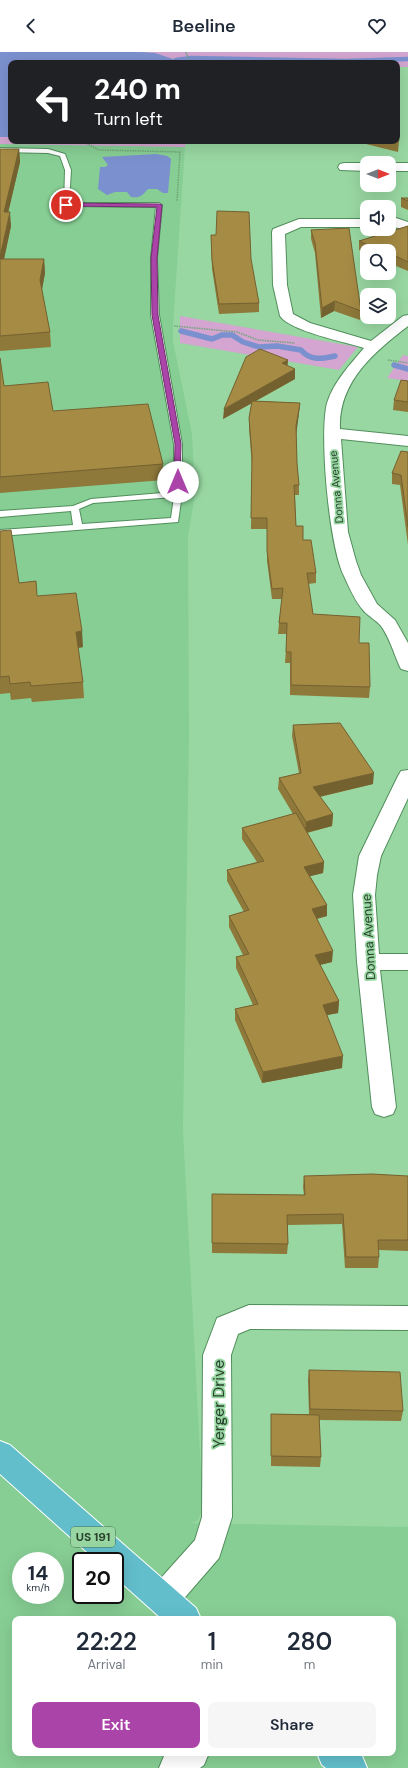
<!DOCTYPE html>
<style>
body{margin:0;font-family:"DM Sans",sans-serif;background:#f6f6f7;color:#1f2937;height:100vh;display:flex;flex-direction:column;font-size:15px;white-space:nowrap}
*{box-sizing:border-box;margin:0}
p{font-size:13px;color:#747a83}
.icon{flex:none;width:22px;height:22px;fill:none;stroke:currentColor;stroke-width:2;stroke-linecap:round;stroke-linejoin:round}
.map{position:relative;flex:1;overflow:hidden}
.panel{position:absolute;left:12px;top:1564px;width:384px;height:140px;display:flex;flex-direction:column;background:#fff;border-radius:8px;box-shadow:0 4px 16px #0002}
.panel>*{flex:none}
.banner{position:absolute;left:8px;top:8px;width:392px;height:84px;border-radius:8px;box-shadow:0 4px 16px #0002;background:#202124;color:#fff;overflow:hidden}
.needle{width:26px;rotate:90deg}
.buttons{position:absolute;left:360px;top:104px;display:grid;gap:8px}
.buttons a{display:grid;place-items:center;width:36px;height:36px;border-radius:8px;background:#fff;box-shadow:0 4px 16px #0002;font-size:20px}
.speed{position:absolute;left:12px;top:1500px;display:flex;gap:8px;font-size:20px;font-weight:700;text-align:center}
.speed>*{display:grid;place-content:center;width:52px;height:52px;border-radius:50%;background:#fff;box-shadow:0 4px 16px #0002;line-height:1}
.speed small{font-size:10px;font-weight:400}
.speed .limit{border:2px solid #111;border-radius:6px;background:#fff;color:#111}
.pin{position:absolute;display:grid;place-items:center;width:34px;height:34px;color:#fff;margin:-17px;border:2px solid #fff;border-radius:50%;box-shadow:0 1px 4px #0007}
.me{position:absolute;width:44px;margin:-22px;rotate:0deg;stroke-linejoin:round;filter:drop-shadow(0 0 3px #0008)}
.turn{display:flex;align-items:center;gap:14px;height:84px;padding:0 20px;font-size:18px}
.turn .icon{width:52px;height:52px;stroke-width:2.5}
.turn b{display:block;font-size:28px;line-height:34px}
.eta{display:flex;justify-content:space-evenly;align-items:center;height:68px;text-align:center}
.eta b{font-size:24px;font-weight:600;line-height:28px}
.primary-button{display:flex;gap:8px;margin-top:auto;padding:8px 20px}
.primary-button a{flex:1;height:46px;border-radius:8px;background:#ab44a8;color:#fff;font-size:16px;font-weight:600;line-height:46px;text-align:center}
.primary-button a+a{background:#f6f6f7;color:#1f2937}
header{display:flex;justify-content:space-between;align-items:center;height:52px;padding:0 20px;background:#fff;font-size:18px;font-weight:600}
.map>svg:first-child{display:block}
</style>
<header><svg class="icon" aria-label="back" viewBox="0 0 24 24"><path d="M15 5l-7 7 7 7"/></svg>Beeline<svg class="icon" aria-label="heart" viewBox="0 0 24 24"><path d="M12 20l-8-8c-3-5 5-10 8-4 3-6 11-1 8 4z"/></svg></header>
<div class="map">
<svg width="408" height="1716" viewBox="0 0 408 1716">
<rect width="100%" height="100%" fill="#98d7a2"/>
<!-- built -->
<path fill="#87ce94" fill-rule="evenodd" d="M0,92L185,95L173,273V289L192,382L195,442L188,485L189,683L183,1078L203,1457L197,1469L191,1471L408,1475V1716H0ZM21,1509H55V1543H21ZM81,1509H115V1543H81ZM15,1567H393V1701H15Z"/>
<!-- green -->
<path fill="#d3a5d0" d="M0,0H408V15H397V11H11V89H186L185,95L0,92Z
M180,264L358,295L339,318L180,291Z
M403,303L408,304V329L387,326Z"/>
<!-- water -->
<path fill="#7b90ce" d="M0,0H141L155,1L176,8L174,11H11V85H0Z
M156,102L167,104L171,107L168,141H163L157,137H148C142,144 140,146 131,145L127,140H115L107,143L98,137L100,115H105L108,113L102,105Z"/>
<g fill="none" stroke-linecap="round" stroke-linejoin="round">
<!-- stream-far1 -->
<path stroke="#7b90ce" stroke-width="4.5" d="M176,8L191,6L345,9L408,7"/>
<!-- stream -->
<path stroke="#7b90ce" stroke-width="5.5" d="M181,279L212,287L222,283H232L243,290L259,295L277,294L301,298C310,309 322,307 335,304
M394,313L408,317"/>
<!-- service casing -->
<g stroke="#518e5c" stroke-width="2">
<path id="service" d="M0,96L48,97L65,102L71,118L69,151H159L162,153L157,206L159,263L182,392V442L178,470L0,484V478L73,473L71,459L0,465V459L73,454L91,447L174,440V392L151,263V206L156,155L64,154L65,118L60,104L48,101L0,100ZM174,445L171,466L82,472L79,457L93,451Z"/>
</g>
<!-- minor casing -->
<g stroke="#518e5c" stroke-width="2">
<path id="minor" d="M344,111H367V119L340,118L338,115L340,112Z
M389,111H408V119H389Z
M389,166H396L408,170V178L389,174Z
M299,167H367V175H301L285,182L287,233L293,262L310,271L371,289L403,264L408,263V274C374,300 338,330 340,377L408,384V394L341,387L348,480L356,509L361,523L377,552L395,568L408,591V619L401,617L399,613C394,601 389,585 381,574C376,568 368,564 363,558C355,549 349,535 344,524C329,494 319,382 327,351C334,329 350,313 364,296C345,290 290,279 280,264L273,233L272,180L273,177Z
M408,718V746L381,804L377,823L375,843L379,902H408V918H380L396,1055L393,1062L384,1065L375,1062L372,1055L357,910L353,843L359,804L398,724L401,719Z
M249,1253L408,1254V1278L250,1277L238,1282L231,1303L232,1465L219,1506L174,1558L163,1562L152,1558L147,1547L152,1536L195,1488L202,1465L203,1303L217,1266Z
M168,1701H209L204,1713L200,1716H159L164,1704Z"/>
</g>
<!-- trunk casing -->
<g stroke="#fff" stroke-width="2">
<path id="trunk" d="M0,1389L10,1393L196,1556L201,1567H162L115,1525V1509H97L0,1422Z
M317,1701H358L362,1704L367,1716H326L322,1713Z"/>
</g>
<!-- path -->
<path stroke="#72a47a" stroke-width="1.5" stroke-dasharray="1.5 1" stroke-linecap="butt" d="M186,0L190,11
M77,89L136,91L151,89
M82,89L99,98L180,100L177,149
M174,274L237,280L258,288L295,291
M388,308L408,311"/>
<!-- service -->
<use href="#service" fill="#fff" fill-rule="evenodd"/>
<!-- minor -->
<use href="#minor" fill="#fff" fill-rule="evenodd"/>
<!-- trunk -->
<use href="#trunk" fill="#62becb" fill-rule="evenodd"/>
</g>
<!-- wall -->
<path fill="#8e783a" d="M358,89H399L398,100L358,90Z
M0,97H19L20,110L8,160L11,174L4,207H44L45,221L42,238L50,280L51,295L0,299Z
M401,146H408V158L401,155Z
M408,174V219L389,211V199H367V201L359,198V189Z
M311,178L361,259L360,268L334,259L321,266L315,201L311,187Z
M211,183L259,251V260L219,262L212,217Z
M0,306L4,334L53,359L163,412L164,428L0,441Z
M288,308L287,314L295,327L256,349L300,351L299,361L296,381L297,411L299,433V443H295L296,474L303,488L316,521V531L308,532L313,562L359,591L370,635L369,646L290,643V611H285L287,582H278L279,571L282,547H272L267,509V477H251L252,414L249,376V366L252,351L223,367Z
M408,329V360L393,358L394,348Z
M408,400V493L400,433L392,432V421Z
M0,479L19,531L37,544L83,595L78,596L83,630L84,646L32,650L31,646L11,648L10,641L0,642Z
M293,673L373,732L320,745L333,762L332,774L307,781L324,810L323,821L310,824L327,853V864L317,867L332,910L320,913L339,949L338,961L327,963L342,1016L262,1031L235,968V957L253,953L236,916V905L243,903L229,875V864L244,860L227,829V818L257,810L242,787V776L293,762L278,737L279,726L299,721L292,684Z
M304,1124H408V1199L379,1198V1205L378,1216H345L342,1172L288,1173V1192L287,1202L212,1201V1142L304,1143L303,1135Z
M309,1318L403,1359L401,1369L319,1368L321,1405L320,1415L271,1414V1362H309L308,1328Z"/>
<!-- shaded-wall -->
<path fill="#746130" d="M19,97L20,110L5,174L4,160Z
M10,160L11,174L1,221L0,205Z
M44,207L45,221L41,242L40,228Z
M335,249L334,259L321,266L322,256Z
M288,308L287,318L282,311Z
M295,317V327L223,367L224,357Z
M300,351L299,361L296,384V374Z
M82,579L83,595L77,596L76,580Z
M374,721L373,732L313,746V735Z
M333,762L332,774L305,781L306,770Z
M324,810L323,821L303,826L304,815Z
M327,853V864L311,868L312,857Z
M333,899L332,910L315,914V903Z
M339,949L338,961L322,964L323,953Z
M343,1004L342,1016L262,1031L263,1020Z"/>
<!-- building -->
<path fill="#a58b44" stroke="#746130" d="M397,81L399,89H397Z
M0,97H19L4,160H10L0,205Z
M401,146H408V149Z
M217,159L249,160L251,207L259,251L219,252L212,208L211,183H216Z
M408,174V210L389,201V199H383L359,189Z
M349,176L361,259L335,249L322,256L315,191L311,178Z
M0,207H44L40,228L50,280L0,284Z
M260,297L288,308L282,311L295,317L224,357L246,305Z
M0,306L4,334L48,330L53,359L148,352L163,412L0,425Z
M401,328L408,329V350L394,348Z
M252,349L300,351L296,374L297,411L299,433H294L296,474H303V488H311L316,521H307L313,562L360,565L359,591H369L370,635L291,633V600H286L287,571H279L283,536L272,537L267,499V466H251L252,404L249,366Z
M401,399L408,400V475L401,423L392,421Z
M11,478L19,531L36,529L37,544L76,541L82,579L76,580L83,630L31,634L30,630L10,632L9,624L0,625V479Z
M340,671L374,721L313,735L333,762L306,770L279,726L301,721L293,673Z
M296,761L324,810L304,815L327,853L312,857L333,899L315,903L339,949L323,953L343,1004L263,1020L235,957L258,952L236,905L249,902L229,864L249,858L227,818L264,809L242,776Z
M372,1122L408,1124V1188H378L379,1205H346L343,1162L287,1163L288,1192L212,1191V1142L305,1143L304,1124Z
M309,1318L400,1320L403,1359L310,1357Z
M271,1362L319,1363L321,1405L271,1404Z"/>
<!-- route -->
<path fill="#ab44a8" stroke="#6f2c6d" d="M66,151L159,152L162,153L157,206L158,263L181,392L180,431L174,430L175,392L152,263L151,206L157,155L64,154V151Z"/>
<g text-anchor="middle" stroke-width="3.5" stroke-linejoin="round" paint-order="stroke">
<!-- far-street labels -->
<g font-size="11" fill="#29432d" stroke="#98d7a2">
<text transform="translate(336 435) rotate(-95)" y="4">Donna Avenue</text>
</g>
<!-- shield labels -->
<rect fill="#98d7a2" stroke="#4a6f50" stroke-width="1" x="71" y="1475" width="44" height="20" rx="3"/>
<g font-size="12" font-weight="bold" fill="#29432d">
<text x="93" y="1489">US 191</text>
</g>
<!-- street labels -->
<g font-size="13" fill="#29432d" stroke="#98d7a2">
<text transform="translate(368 885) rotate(-93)" y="5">Donna Avenue</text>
</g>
<!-- near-street labels -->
<g font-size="16" fill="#29432d" stroke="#98d7a2">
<text transform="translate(218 1352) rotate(-90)" y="6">Yerger Drive</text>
</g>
</g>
</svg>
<div class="buttons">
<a><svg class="needle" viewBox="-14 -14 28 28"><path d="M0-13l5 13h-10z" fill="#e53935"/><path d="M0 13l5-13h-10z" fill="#747a83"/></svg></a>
<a><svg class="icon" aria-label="sound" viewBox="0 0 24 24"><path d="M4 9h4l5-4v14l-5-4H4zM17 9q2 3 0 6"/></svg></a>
<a><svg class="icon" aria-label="search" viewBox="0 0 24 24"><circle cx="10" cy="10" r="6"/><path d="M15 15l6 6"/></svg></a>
<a><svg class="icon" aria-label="layers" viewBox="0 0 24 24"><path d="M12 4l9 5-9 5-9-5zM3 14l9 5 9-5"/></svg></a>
</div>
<div class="speed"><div>14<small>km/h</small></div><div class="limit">20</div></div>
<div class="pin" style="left:66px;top:153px;background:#d93025"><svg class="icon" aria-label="arrive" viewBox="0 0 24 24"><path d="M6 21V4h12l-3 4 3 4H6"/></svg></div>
<svg class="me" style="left:178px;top:430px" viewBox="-20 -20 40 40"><circle r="19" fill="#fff"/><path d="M0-13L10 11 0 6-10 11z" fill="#ab44a8"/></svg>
<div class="banner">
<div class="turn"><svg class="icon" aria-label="left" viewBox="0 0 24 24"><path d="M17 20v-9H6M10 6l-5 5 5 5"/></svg><div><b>240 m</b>Turn left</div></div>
</div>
<section class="panel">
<div class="eta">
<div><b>22:22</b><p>Arrival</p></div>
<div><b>1</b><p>min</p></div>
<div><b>280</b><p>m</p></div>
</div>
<div class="primary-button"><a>Exit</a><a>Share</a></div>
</section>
</div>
